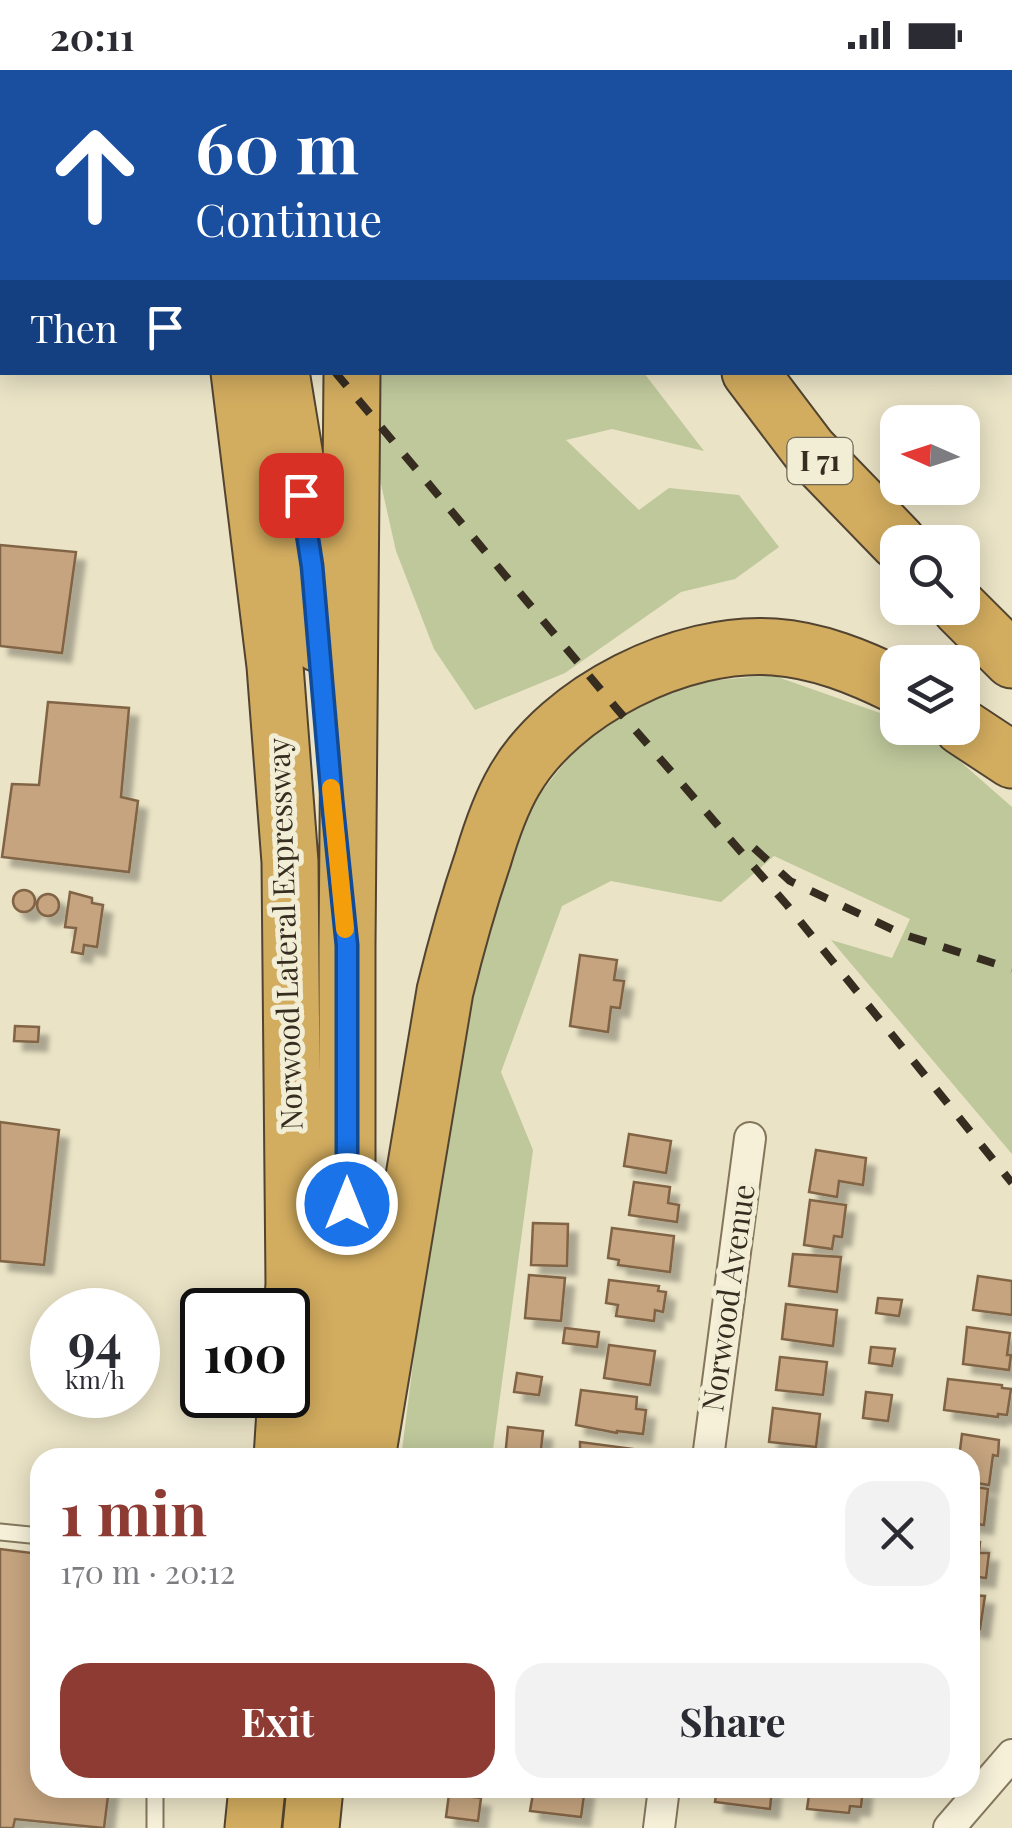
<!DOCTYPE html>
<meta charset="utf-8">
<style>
body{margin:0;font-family:"Playfair Display",serif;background:#f2f2f3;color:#2b2b33;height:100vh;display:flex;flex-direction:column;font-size:38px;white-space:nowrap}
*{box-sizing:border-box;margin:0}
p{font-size:32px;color:#7c7c81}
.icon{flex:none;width:55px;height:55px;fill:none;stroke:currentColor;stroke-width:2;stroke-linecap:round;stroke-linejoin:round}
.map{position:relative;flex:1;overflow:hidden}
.panel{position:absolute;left:30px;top:1378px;width:950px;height:350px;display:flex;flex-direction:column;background:#fff;border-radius:30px;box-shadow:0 5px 25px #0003}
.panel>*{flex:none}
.guide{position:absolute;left:0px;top:0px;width:1012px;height:305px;box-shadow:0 5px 25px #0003;background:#1a4fa0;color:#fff;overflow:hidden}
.needle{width:65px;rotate:273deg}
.tools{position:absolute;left:880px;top:335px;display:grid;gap:20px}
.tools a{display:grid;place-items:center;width:100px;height:100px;border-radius:20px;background:#fff;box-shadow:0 5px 25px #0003;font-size:50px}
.speed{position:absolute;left:30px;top:1218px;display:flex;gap:20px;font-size:50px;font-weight:700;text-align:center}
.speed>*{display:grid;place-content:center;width:130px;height:130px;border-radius:50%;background:#fff;box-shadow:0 5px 25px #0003;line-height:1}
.speed small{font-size:25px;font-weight:400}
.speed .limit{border:5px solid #111;border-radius:15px;background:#fff;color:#111}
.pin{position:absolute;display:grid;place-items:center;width:85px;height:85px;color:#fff;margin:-42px;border-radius:20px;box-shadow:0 5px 15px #0006}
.me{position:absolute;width:110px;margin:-55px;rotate:0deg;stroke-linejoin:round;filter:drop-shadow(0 0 8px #0008)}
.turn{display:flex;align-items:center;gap:35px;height:210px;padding:0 30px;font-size:45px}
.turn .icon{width:130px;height:130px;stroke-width:2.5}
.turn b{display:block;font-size:70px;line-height:85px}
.then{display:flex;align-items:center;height:95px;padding:0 30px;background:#0003;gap:20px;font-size:38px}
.round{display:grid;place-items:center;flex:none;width:105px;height:105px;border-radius:30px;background:#f2f2f3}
.headline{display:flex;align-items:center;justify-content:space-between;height:170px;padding:0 30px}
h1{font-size:60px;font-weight:700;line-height:75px;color:#8e3c33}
.primary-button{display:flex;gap:20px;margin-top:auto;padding:20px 30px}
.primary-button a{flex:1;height:115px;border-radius:30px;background:#8e3c33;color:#fff;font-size:40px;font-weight:700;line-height:115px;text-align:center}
.primary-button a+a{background:#f2f2f3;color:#2b2b33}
.status{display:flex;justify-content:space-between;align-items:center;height:70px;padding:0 50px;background:#fff;direction:ltr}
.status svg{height:28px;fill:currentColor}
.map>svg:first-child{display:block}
</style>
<div class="status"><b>20:11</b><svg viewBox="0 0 49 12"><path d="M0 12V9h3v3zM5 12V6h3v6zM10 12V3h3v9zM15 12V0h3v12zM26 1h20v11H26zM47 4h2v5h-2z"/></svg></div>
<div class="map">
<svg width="1012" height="1758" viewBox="0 0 1012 1758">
<defs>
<filter id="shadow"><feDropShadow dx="9" dy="9" stdDeviation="2.5" flood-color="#0004"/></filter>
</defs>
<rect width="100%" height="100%" fill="#eae3c6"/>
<!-- green -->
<path fill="#bec89b" d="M368,303H644L704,381L612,359L566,370L639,440L669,418L739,425L779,477L735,509L681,522L565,603L475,640L434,579L396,481L372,374Z
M772,605L897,649L898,658H922L1012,737V1084L831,870L892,888L910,849L774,786L721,832L611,811L562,836L501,1002L533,1080L492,1387L401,1388L448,1019L504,769L585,667L666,615Z"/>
<!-- building -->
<path fill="#c5a47f" stroke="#816445" stroke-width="2.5" filter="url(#shadow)" d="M0,475L76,482L62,583L0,576Z
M48,632L129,638L121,727L138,731L129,802L2,787L12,714L39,715Z
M13 831a11 11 0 1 1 22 0a11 11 0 1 1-22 0Z
M70,822L92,828V833L103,835L97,877L84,875L83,884L72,882L76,858L65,857Z
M37 835a11 11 0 1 1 22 0a11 11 0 1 1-22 0Z
M580,885L617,890L614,910L624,911L620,938L611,937L608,962L570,956Z
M15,956L39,957L38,972L14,971Z
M0,1052L59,1060L44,1195L0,1191Z
M629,1064L671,1071L666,1103L624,1096Z
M816,1080L866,1088L863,1115L839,1111L837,1127L809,1122Z
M634,1112L670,1117L668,1133L679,1135L677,1152L629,1145Z
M810,1130L846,1135L842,1167L834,1166L832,1179L804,1175Z
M533,1153L568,1154L567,1196L531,1195Z
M612,1158L674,1166L670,1202L618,1195L619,1190L608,1188Z
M793,1184L841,1187L837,1222L789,1216Z
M529,1205L565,1208L561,1251L525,1248Z
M978,1206L1012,1211V1245L973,1240Z
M609,1210L659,1216L658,1221L666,1222L663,1242L655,1240L654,1251L616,1246L618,1235L606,1233Z
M878,1228L902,1230L899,1246L876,1243Z
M786,1234L837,1240L833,1276L782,1269Z
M967,1257L1010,1263L1007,1285H1011L1009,1300L963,1294Z
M565,1258L599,1262L597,1277L563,1273Z
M609,1275L655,1281L650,1315L604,1308Z
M871,1277L895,1279L892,1296L869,1293Z
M780,1287L827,1292L823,1325L776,1320Z
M517,1303L542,1307L539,1325L514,1322Z
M948,1309L1002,1315V1318L1011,1319L1007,1345L998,1344V1347L944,1340Z
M581,1320L637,1327L636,1339L646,1340L643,1364L617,1361V1363L576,1355Z
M866,1322L892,1325L888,1351L863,1348Z
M773,1338L820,1344L816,1377L769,1372Z
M508,1357L543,1361L540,1388H505Z
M962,1364L999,1370L998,1386L993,1385L989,1415L970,1412V1388H959Z
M580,1372L641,1380L640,1388H570L571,1380L580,1381Z
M970,1416L988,1419L984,1455L970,1453Z
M970,1470L980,1472L979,1483H989L986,1508L970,1506Z
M0,1479L40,1484V1718H109L104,1758L15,1749L13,1758H0Z
M970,1525L985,1526L980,1559L970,1557Z
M534,1718H585L581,1747L530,1741Z
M717,1718H772L770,1739L715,1732Z
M810,1718H863L861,1737L850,1736L849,1743L807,1739Z
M449,1724L481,1728L478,1751L446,1747Z"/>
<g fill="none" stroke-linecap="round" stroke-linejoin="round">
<!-- service casing -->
<g stroke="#84765d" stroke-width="19">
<path id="service" d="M0,1462L40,1466
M155,1718V1758"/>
</g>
<!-- minor casing -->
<g stroke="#84765d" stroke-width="34">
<path id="minor" d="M708,1388L750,1068
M659,1758L664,1718
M949,1758L1012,1685"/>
</g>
<!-- motorway casing -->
<g stroke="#524431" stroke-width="59">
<path id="motorway" d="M178,0V2
M235,0V2
M539,0L541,2
M846,0L847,2
M914,0L915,2
M369,2V0
M1010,266L1012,269
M239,302L275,596L290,792L294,1214L288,1307
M281,302L313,496L319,574
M750,302L809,380L898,472
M960,538L1012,590
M962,657L1012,690
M282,1388L286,1325
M336,1388L347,1172V875L352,302
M367,1388L445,921C456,876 468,833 483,789C491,762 500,735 514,711C560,630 683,570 774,577C818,580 859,597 898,616
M253,1758L257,1718
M311,1758L315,1718"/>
</g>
<!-- service -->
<use href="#service" stroke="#f6f0d9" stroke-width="15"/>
<!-- minor -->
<use href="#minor" stroke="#f6f0d9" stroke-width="30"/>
<!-- motorway -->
<use href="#motorway" stroke="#d2ac5f" stroke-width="55"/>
<!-- rail -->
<path stroke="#362d20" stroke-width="8" stroke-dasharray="18 18" stroke-linecap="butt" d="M46,0L49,2
M78,0L80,2
M335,302L617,639L787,835L1012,1113
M754,778L790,811L902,864L1012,899"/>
</g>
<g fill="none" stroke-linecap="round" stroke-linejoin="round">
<!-- route casing -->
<g stroke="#114b97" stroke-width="25">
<path id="route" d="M301,425L312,496L332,730L347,875V1134"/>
</g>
<!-- route -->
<use href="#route" stroke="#1a73e8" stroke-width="18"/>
<!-- slow -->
<path stroke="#f59e0b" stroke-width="18" d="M331,718L345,859"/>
</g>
<g text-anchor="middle" stroke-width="10" stroke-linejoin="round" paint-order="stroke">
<!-- shield labels -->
<rect fill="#f2edd5" stroke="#6e6756" stroke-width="2.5" x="787.5" y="368" width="65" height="46" rx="8"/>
<g font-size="28" font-weight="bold" fill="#362d20">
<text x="820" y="401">I 71</text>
</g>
<!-- street labels -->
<g font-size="30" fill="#362d20" stroke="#f2edd5">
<text transform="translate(286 864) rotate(-92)" y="10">Norwood Lateral Expressway</text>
<text transform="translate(729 1228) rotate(-82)" y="10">Norwood Avenue</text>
</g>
</g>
</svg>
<div class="tools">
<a><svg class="needle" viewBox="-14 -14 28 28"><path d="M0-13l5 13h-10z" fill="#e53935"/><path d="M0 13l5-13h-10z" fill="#7c7c81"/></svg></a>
<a><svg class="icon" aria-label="search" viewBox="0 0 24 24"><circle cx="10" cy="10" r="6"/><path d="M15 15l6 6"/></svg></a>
<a><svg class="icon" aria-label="layers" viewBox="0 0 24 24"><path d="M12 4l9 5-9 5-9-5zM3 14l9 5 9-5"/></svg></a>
</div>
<div class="speed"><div>94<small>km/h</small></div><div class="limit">100</div></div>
<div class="pin" style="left:301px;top:425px;background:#d93025"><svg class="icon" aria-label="arrive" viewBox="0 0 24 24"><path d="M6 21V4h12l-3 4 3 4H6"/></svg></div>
<svg class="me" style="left:347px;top:1134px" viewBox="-20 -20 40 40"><circle r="17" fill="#1a73e8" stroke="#fff" stroke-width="3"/><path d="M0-11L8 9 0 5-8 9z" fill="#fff"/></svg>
<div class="guide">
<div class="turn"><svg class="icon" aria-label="ahead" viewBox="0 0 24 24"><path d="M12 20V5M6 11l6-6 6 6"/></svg><div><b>60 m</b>Continue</div></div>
<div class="then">Then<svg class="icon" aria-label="arrive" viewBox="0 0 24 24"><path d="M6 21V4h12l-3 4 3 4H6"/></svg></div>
</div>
<section class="panel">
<div class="headline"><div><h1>1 min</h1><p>170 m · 20:12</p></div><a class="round"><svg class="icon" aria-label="close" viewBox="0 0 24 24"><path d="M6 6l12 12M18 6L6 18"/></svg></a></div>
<div class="primary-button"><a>Exit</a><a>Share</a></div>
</section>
</div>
